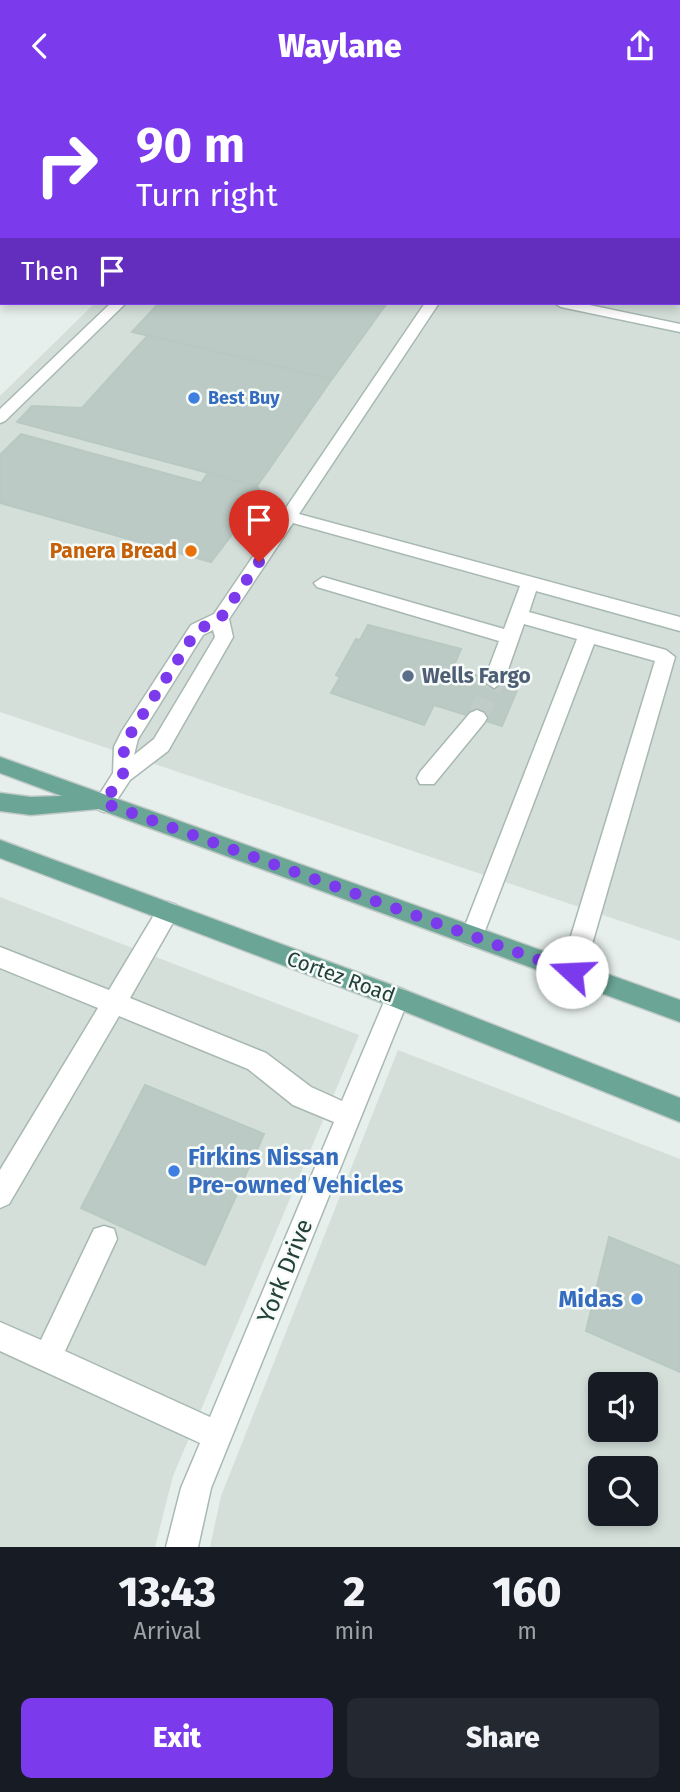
<!DOCTYPE html>
<style>
body{margin:0;font-family:"Fira Sans",sans-serif;background:#242831;color:#f1f3f6;height:100vh;display:flex;flex-direction:column;font-size:26px;white-space:nowrap}
*{box-sizing:border-box;margin:0}
p{font-size:23px;color:#9ea1a6}
.icon{flex:none;width:38px;height:38px;fill:none;stroke:currentColor;stroke-width:2;stroke-linecap:round;stroke-linejoin:round}
.map{position:relative;height:1456px;overflow:hidden}
.details{display:flex;flex-direction:column;background:#171b24;flex:1}
.details>*{flex:none}
.hud{position:absolute;left:0px;top:0px;width:681px;height:214px;box-shadow:0 4px 10px #0003;background:#7c3aed;color:#fff;overflow:hidden}
.buttons{position:absolute;left:588px;top:1281px;display:grid;gap:14px}
.buttons a{display:grid;place-items:center;width:70px;height:70px;border-radius:10px;background:#171b24;box-shadow:0 4px 10px #0003;font-size:35px}
.pin{position:absolute;display:grid;place-items:center;width:60px;height:60px;color:#fff;margin:-72px -30px;border-radius:50% 50% 50% 0;rotate:-45deg;box-shadow:0 0 7px #0007}
.pin .icon{rotate:45deg}
.me{position:absolute;width:77px;margin:-38px;rotate:290deg;stroke-linejoin:round;filter:drop-shadow(0 0 5px #0008)}
.turn{display:flex;align-items:center;gap:24px;height:147px;padding:0 21px;font-size:32px}
.turn .icon{width:91px;height:91px;stroke-width:2.5}
.turn b{display:block;font-size:49px;line-height:60px}
.then{display:flex;align-items:center;height:66px;padding:0 21px;background:#0003;gap:14px;font-size:26px}
.eta{display:flex;justify-content:space-evenly;align-items:center;height:119px;text-align:center}
.eta b{font-size:42px;font-weight:800;line-height:49px}
.button{display:flex;gap:14px;margin-top:auto;padding:14px 21px}
.button a{flex:1;height:80px;border-radius:10px;background:#7c3aed;color:#fff;font-size:28px;font-weight:800;line-height:80px;text-align:center}
.button a+a{background:#242831;color:#f1f3f6}
header{display:flex;justify-content:space-between;align-items:center;height:91px;padding:0 21px;background:#7c3aed;color:#fff;font-size:32px;font-weight:800}
.map>svg:first-child{display:block}
</style>
<header><svg class="icon" aria-label="back" viewBox="0 0 24 24"><path d="M15 5l-7 7 7 7"/></svg>Waylane<svg class="icon" aria-label="share" viewBox="0 0 24 24"><path d="M12 15V3M7 8l5-5 5 5M5 13v7h14v-7"/></svg></header>
<div class="map">
<svg width="680" height="1456" viewBox="0 0 680 1456">
<rect width="100%" height="100%" fill="#e6efeb"/>
<!-- built -->
<path fill="#d4dfda" fill-rule="evenodd" d="M310,0H680V850L0,621V305L95,212H679V2H308Z
M0,806L359,944L173,1385L155,1456H0Z
M398,959L680,1068V1456H210L221,1405ZM600,1293H646V1339H600ZM600,1377H646V1423H600Z"/>
<!-- building -->
<path fill="#bbcac4" stroke="#b8c9c2" stroke-width="2" d="M402,0H680V93L679,2Z
M159,212H387L332,288L132,241Z
M148,244L332,288L257,395L17,331L32,315L82,317Z
M21,343L201,392L208,382L257,395L262,404L211,471L0,412V364Z
M368,534L461,558L453,577L518,597L502,635L434,614L424,634L331,602L340,586L336,584L356,548L360,549Z
M145,994L264,1043L205,1174L81,1117Z
M609,1146L680,1175V1281L586,1240Z"/>
<g fill="none" stroke-linecap="round" stroke-linejoin="round">
<!-- minor-tunnel -->
<path stroke="#bfccc8" stroke-width="21" stroke-dasharray="21 10" stroke-linecap="butt" d="M477,627L494,590"/>
<!-- minor casing -->
<g stroke="#a8b8b2" stroke-width="3">
<path id="minor" d="M174,0H185L173,2Z
M317,0H328L316,2Z
M679,104H680V112H679Z
M2,154V162L0,163V155Z
M0,177H2V185H0Z
M111,212H126L5,330L0,332V318Z
M425,212H439L299,423L680,526V540L536,500L529,521L666,559L675,566L584,881L580,888L572,892L564,888L560,881L655,570L594,553L483,845L480,852L472,855L464,852L461,845L577,548L524,533L504,590L494,597L484,590L499,550L317,496L314,492L323,486L504,538L520,495L293,432L229,528L233,546L168,660L130,689L111,718L104,721L97,718L94,712L113,682L114,656L122,640L191,534L214,523ZM213,539L215,546L154,648L134,664L138,648L203,544Z
M554,212H580L680,233V241L561,216Z
M477,619L484,622L487,627L484,632L434,693H420L417,687L420,681L470,622Z
M168,811L176,814L179,821L130,907L266,962L311,996L342,1010L389,899L397,896L405,899L409,907L211,1397L198,1456H166L181,1397L200,1352L0,1260V1231L41,1249L94,1138L104,1135L114,1138L117,1148L65,1260L210,1326L334,1031L293,1014L248,978L119,925L9,1113L0,1117V1079L98,917L0,877V856L109,899L160,814Z"/>
</g>
<!-- major casing -->
<g stroke="#c2cac8" stroke-width="3">
<path id="major" d="M0,666L680,909V931L98,718L31,724L0,720V702L31,706L62,705L0,682Z
M0,749L397,896L680,1007V1031L391,915L0,767Z"/>
</g>
<!-- minor -->
<use href="#minor" fill="#fff" fill-rule="evenodd"/>
<!-- major -->
<use href="#major" fill="#6aa596" fill-rule="evenodd"/>
</g>
<g fill="none" stroke-linecap="round" stroke-linejoin="round">
<!-- route -->
<path stroke="#7c3aed" stroke-width="12" stroke-dasharray="0 21.6" d="M259,471L220,528L197,539L129,645L124,656L123,683L104,712L572,881"/>
</g>
<!-- markers -->
<g fill="#3f7fe0" stroke="#f7fbf9" stroke-width="2.5">
<circle cx="194" cy="307" r="7"/>
<circle cx="174" cy="1080" r="7"/>
<circle cx="637" cy="1208" r="7"/>
</g>
<circle fill="#e8710a" stroke="#f7fbf9" stroke-width="2.5" cx="191" cy="460" r="7"/>
<circle fill="#5c6f8a" stroke="#f7fbf9" stroke-width="2.5" cx="408" cy="585" r="7"/>
<g text-anchor="middle" stroke-width="5" stroke-linejoin="round" paint-order="stroke">
<!-- far-shop labels -->
<g font-size="18" font-weight="bold" fill="#366cbe" stroke="#f7fbf9" text-anchor="start">
<text x="208" y="313">Best Buy</text>
</g>
<!-- food labels -->
<g font-size="21" font-weight="bold" fill="#c56008" stroke="#f7fbf9" text-anchor="end">
<text x="177" y="467">Panera Bread</text>
</g>
<!-- service labels -->
<g font-size="21" font-weight="bold" fill="#4e5e75" stroke="#f7fbf9" text-anchor="start">
<text x="422" y="592">Wells Fargo</text>
</g>
<!-- street labels -->
<g font-size="21" fill="#24423a" stroke="#f7fbf9">
<text transform="translate(341 886) rotate(20)" y="7">Cortez Road</text>
</g>
<!-- near-shop labels -->
<g font-size="24" font-weight="bold" fill="#366cbe" stroke="#f7fbf9" text-anchor="start">
<text x="188" y="1074">Firkins Nissan<tspan x="188" dy="28">Pre-owned Vehicles</tspan></text>
<text x="623" y="1216" text-anchor="end">Midas</text>
</g>
<!-- near-street labels -->
<g font-size="24" fill="#24423a" stroke="#f7fbf9">
<text transform="translate(285 1180) rotate(-68)" y="8">York Drive</text>
</g>
</g>
</svg>
<div class="buttons">
<a><svg class="icon" aria-label="sound" viewBox="0 0 24 24"><path d="M4 9h4l5-4v14l-5-4H4zM17 9q2 3 0 6"/></svg></a>
<a><svg class="icon" aria-label="search" viewBox="0 0 24 24"><circle cx="10" cy="10" r="6"/><path d="M15 15l6 6"/></svg></a>
</div>
<div class="pin" style="left:259px;top:471px;background:#d93025"><svg class="icon" aria-label="arrive" viewBox="0 0 24 24"><path d="M6 21V4h12l-3 4 3 4H6"/></svg></div>
<svg class="me" style="left:572px;top:881px" viewBox="-20 -20 40 40"><circle r="19" fill="#fff"/><path d="M0-13L10 11 0 6-10 11z" fill="#7c3aed"/></svg>
<div class="hud">
<div class="turn"><svg class="icon" aria-label="right" viewBox="0 0 24 24"><path d="M7 20v-9h11M14 6l5 5-5 5"/></svg><div><b>90 m</b>Turn right</div></div>
<div class="then">Then<svg class="icon" aria-label="arrive" viewBox="0 0 24 24"><path d="M6 21V4h12l-3 4 3 4H6"/></svg></div>
</div>
</div>
<section class="details">
<div class="eta">
<div><b>13:43</b><p>Arrival</p></div>
<div><b>2</b><p>min</p></div>
<div><b>160</b><p>m</p></div>
</div>
<div class="button"><a>Exit</a><a>Share</a></div>
</section>
